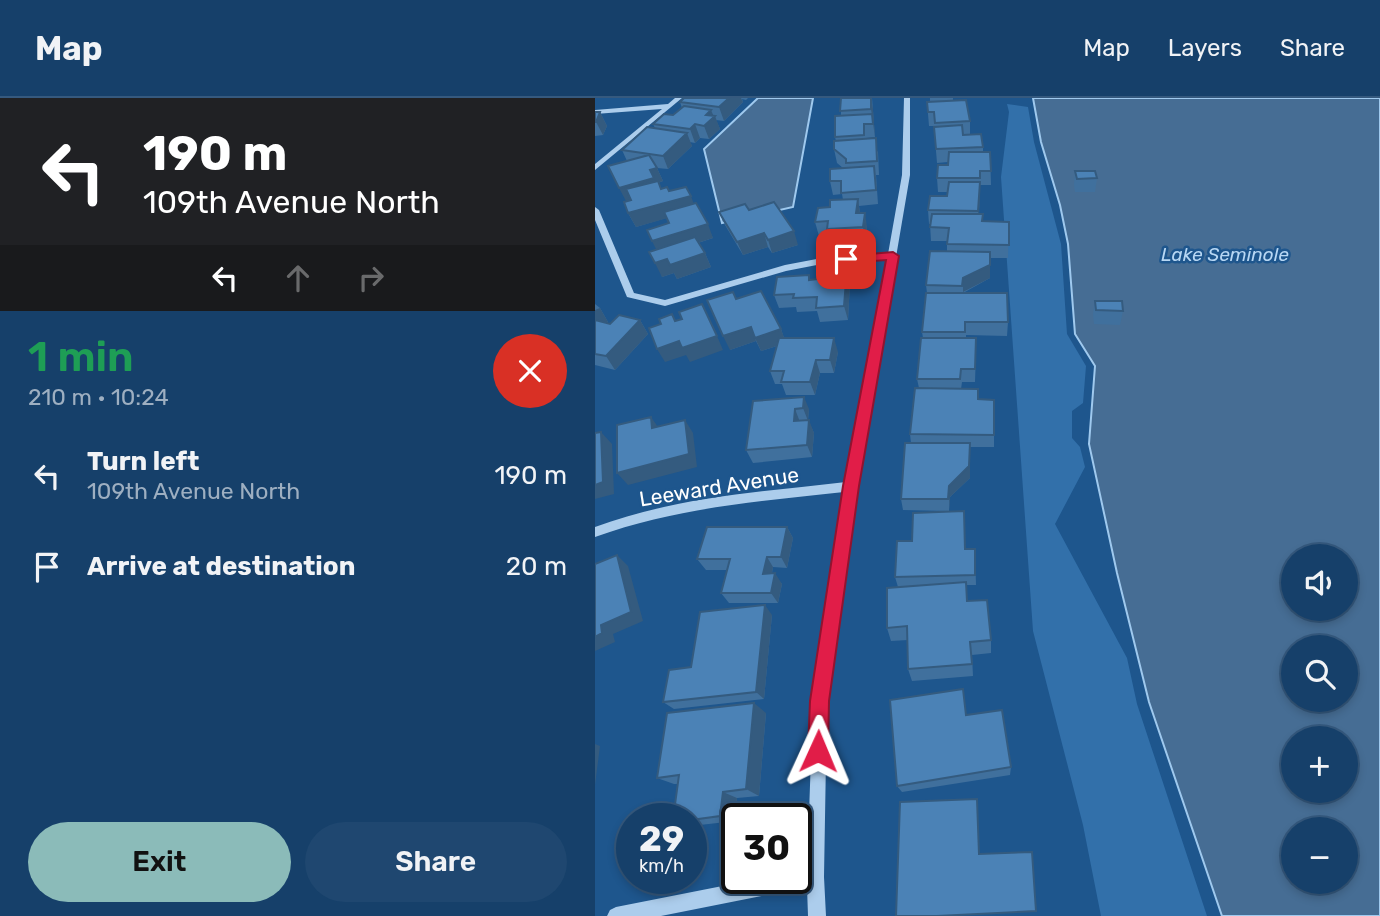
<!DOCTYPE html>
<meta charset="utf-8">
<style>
body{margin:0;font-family:Rubik,sans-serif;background:#1f4770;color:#f1f3f6;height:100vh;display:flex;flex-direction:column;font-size:26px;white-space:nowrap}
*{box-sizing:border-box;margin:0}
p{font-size:23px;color:#9eafc1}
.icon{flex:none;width:38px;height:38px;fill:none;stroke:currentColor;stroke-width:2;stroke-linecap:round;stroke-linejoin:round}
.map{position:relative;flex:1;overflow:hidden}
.details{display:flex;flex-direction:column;background:#16406a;width:595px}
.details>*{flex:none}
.guide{background:#202124;color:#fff;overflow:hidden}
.tools{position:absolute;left:686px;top:446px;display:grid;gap:14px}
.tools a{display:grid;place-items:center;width:77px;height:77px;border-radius:50%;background:#16406a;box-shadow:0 4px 10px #0003,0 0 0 2px #35597e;font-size:35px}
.speed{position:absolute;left:21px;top:705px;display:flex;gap:14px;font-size:35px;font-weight:700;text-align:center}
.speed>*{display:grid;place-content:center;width:91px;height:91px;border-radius:50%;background:#16406a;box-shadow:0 4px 10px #0003,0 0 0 2px #35597e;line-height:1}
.speed small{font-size:18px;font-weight:400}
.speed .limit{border:4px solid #111;border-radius:10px;background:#fff;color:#111}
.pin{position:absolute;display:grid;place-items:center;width:60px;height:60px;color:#fff;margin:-30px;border-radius:14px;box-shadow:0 4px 10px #0006}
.me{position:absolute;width:77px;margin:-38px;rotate:1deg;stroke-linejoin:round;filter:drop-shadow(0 0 5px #0008)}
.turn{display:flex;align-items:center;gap:24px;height:147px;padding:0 28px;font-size:32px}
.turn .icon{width:91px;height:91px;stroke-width:2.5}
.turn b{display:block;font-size:49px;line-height:60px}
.lanes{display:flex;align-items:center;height:66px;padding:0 28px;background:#0003;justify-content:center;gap:35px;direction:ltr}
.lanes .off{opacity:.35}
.round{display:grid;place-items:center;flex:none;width:74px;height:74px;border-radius:37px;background:#1f4770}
.headline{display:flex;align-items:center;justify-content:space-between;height:119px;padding:0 28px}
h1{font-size:42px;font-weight:600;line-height:52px;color:#1e9e55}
.primary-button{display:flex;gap:14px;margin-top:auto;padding:14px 28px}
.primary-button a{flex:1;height:80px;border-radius:42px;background:#8bbbb9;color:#111;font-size:28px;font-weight:600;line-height:80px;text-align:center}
.primary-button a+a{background:#1f4770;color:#f1f3f6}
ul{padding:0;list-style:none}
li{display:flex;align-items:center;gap:21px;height:91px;padding:0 28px}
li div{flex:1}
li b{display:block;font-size:26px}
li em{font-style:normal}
header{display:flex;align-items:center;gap:42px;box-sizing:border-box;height:98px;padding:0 35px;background:#16406a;border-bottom:2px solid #35597e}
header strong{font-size:33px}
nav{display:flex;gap:38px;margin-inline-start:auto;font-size:24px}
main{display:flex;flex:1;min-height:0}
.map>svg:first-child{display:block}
</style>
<header>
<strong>Map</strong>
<nav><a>Map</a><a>Layers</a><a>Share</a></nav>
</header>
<main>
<section class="details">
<div class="guide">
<div class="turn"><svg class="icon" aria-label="left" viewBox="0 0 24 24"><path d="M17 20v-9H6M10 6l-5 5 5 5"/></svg><div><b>190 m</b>109th Avenue North</div></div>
<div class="lanes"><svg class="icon" aria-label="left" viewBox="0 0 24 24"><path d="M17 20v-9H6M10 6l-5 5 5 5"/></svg><svg class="icon off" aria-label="ahead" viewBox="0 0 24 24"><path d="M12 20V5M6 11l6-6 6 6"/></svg><svg class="icon off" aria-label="right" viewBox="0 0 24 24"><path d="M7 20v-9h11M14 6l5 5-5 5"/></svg></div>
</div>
<div class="headline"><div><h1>1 min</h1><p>210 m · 10:24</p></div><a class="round" style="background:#d93025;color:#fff"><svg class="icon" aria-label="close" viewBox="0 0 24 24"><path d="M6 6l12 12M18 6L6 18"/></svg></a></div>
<ul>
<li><svg class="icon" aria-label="left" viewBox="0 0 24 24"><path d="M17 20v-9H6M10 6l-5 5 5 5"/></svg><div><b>Turn left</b><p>109th Avenue North</p></div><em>190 m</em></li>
<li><svg class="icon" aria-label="arrive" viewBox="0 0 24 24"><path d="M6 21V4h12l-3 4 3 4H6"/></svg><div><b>Arrive at destination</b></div><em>20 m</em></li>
</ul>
<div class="primary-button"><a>Exit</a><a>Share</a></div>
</section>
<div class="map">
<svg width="785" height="818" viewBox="0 0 785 818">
<rect width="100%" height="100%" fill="#1e568d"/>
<!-- green -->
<path fill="#3270aa" d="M412,6L433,9L439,44L466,146L472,236L491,268L488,305L477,313V340L485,349L490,369L460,426L532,560L542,606L612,818H506L488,727L438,533L406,79L414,14Z"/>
<!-- water -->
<path fill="#466d94" stroke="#9fc9ee" stroke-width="2" fill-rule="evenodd" d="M163,0H218L198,109L127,125L109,51Z
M438,0H785V818H627L554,604L522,475L494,346L500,268L480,236L473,146L465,107L446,44ZM698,458H751V511H698ZM698,550H751V602H698ZM698,640H751V693H698ZM698,732H751V784H698Z"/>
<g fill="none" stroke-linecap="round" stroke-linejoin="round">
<!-- minor -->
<path fill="#accdec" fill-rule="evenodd" d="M80,0H87L0,72V66L67,11L0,16V12L73,6Z
M309,0H315V77L262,388L232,603L229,779L231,818H213L212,789L66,818H12L15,812L21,809L168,780H201V774L212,772L218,603L249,394C161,404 84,409 0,439V429C81,399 166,394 251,384L292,161L227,166L191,173L70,208L32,199L0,122V109L4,112L39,195L70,202L190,167L227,160L293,156L307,77Z"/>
</g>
<!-- wall -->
<path fill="#40709d" d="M89,0H153L151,2L147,1L148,4L129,23L121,22L125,31L114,41L105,40L100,45L95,44L97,48L73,71L62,70L68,83L63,85L66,91L74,93L99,106L118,140L103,145L110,155L116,169L82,181L79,175L67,179L61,152L74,125L71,120L41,129L33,115L32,63L27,52L60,30L58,26L78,17L87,10L85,4Z
M246,0H277L280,39L271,40V41L283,54L284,77H281L283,106L264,108L265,115L272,129L270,143L235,144L233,137L224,138L220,124L235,109L248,102L247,96L238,97L235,83L248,70L242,65L239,51L241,43L240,39L246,18Z
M335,0H358V3L375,23V36L388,49V54H395L396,87H385L384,116H388V123L414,124L413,160H395V180L368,195L413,224L412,238L371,237V240L381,254L380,284H367L366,291L383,301L399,302V349H375V380L355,399L354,413L308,412L306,401L316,345L315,336L324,290L322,281L328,240L327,234L332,195L331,187L352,153V143H336L335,126H334L333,112L352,98V94H343L342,80L353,67V64L342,65L339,29L340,28H334L332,4H335Z
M0,14H5L12,28L8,37L0,38Z
M480,73L502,80L500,94H480L479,87Z
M154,112L203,147L177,155L173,149L148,157L130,127L124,114Z
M252,171L255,185L253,222L225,224L222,213L202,214L201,209L184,210L179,197L214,177L215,182L222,181Z
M141,201L186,231L189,240L243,254L239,275H225L220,297H191L187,286H180L175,273L182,248L166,253L161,243L135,252Z
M500,203L528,213L525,227L499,226L498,216Z
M0,206L5,210L13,224L11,225L15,226L45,222L53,236L20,272L0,267Z
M158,303L214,311L213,322L219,335L217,359L158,365L151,352Z
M369,413L370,451H380L381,487H371L372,503L396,542V555L377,557L378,578L317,583L313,571V542L296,543L292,530L303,489L300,479L317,443Z
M192,429L198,440L192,470L178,469L177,475L187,486L183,505H134L126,495L132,472H111L102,461Z
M177,517L169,601L79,611L68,604L96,569Z
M171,615L164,698L142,700L140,723L96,728V721L83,686H79L62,680Z
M371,617L416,669L415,677L307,694L302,688Z"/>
<!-- shaded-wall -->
<path fill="#345b7f" d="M134,0H146L148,4L129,23L124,9Z
M276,0L278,11L280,39L276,11Z
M116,12L119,19L120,18L125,31L114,41L109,28L111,17Z
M5,14L12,28L8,37L1,24Z
M100,26L105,40L100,45L95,31Z
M92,35L97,48L73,71L68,58Z
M62,70L68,83L62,85L65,93L31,103L24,90L55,72Z
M385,84V98L383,126V113Z
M96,98L101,112L41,129L33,115Z
M263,101L265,115H261Z
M270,115L272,129L270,143L268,129Z
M113,126L118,140L64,157L57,143Z
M199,133L203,147L177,155L173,142Z
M169,135L173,149L148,157L142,144Z
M110,155L116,169L82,181L75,167Z
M72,161L79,175L67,179L60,165Z
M395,167V180L368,194V202V180Z
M252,171L255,185L253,222L249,208Z
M5,210L13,224L0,230V212Z
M45,222L53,236L20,272L11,258Z
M156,229L161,243L135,252L128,238Z
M186,231L191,245L166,253L160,240Z
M122,238L128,252L95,264L91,257L70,264L62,251L84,243Z
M239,240L243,254L239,275L235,262Z
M221,262L225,275L220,297L215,284Z
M209,299L214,311L213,323L208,310Z
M200,311L205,324L199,323Z
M56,319L65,332L57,330Z
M90,322L98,335L102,369L33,387L22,375Z
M214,322L219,335L217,359L212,347Z
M6,334L17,346L19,396L0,401V387Z
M375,345V380L355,399L354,413V388Z
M192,429L198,440L192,470L186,459Z
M22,457L33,468L48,523L18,536L20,544L0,553V539L6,527Z
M172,459L178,469L175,486L168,476Z
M180,475L187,486L183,505L176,495Z
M170,507L177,517L169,601L161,594Z
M159,605L171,615L164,698L151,691Z
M0,646L5,648L0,687Z
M128,694L142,700L140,723L125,718Z"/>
<!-- building -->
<path fill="#4b82b6" stroke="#345b7f" stroke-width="2" d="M89,0H134L124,9L85,4Z
M246,0H276V11L245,13Z
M371,2L375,23L340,25L339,14H333L332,4Z
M89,8L116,12L111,17L120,18L109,28L100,26L95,31L58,26L69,16L78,17Z
M0,14H5L1,24H0Z
M277,16L278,26H269V37L240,39V18Z
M367,27L368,37L386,36L388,49L341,51L339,29Z
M52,29L92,35L68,58L27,52Z
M281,40L282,63L251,65V61L239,51V43Z
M354,54H395L396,73H385V80H342L343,67H353Z
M54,57L62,70L55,72L59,80L24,90L13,68Z
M279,68L281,92L246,95V83H235V71Z
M480,73H500L502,80L482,81Z
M63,83L66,91L72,89L74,93L91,89L96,98L33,115L29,104L36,102L31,91Z
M354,84H385L383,113L333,112L335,98H352Z
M263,101L261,115H270L268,129L232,131L233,123L220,124L223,110L235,109V102Z
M179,104L199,133L173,142L169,135L142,144L124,114L150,106L154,112Z
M101,105L113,126L57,143L52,132L74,125L69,114Z
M337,116H388L387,123L414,124V147L352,146L354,130L335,129Z
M100,139L110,155L75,167L72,161L60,165L54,154Z
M335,153L395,154V167L368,180L367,188L331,187Z
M252,171L249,208L221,210L222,199L198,200L199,196L179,197L182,179L214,177V182L222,181L223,173Z
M166,193L186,231L160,240L156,229L128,238L112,202L138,194L141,201Z
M331,195H412L413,224H370V234H327Z
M500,203H527L528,213L501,212Z
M107,206L122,238L87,250L84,243L62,251L54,230L66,226L64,221L77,216L80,223L87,221L84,214Z
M24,217L45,222L11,258L0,256V222L15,226Z
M184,240H239L235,262H221L215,284H186L189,273H175Z
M326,240H381L380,271H366L365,281H322Z
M320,290L383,291V301L399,302V337L315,336Z
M209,299L208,310L200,311L199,323L214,322L212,347L151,352L158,303Z
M56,319L57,330L90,322L94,356L22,375V327Z
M6,334L8,384L0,387V335Z
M310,345H375L374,368L354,388L353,401H306Z
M369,413L370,451H380V477L300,479L302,443H317L318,415Z
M112,429H192L186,459H172L168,476L180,475L176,495H126L135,461H102Z
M22,457L36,514L6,527L7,535L0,539V466Z
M371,484L372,503L392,502L396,542L375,544L377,566L313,571L312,528L292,530V490Z
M170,507L161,594L68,604L74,572L96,569L105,514Z
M368,591L371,617L407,612L416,669L302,688L295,602Z
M159,605L151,691L128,694L125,718L96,722L78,721L84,677L62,680L72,615Z
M382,701L384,756L437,754L441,813L342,818H301L305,704Z"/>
<!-- route -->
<path fill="#e11d48" stroke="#92132f" stroke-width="2" d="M298,154L304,158L264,388L234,603L233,653L230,660L223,663L216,660L213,653L215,603L248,388L291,162L251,165L245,161L251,158Z"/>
<g text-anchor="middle" stroke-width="5" stroke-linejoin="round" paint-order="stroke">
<!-- far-water labels -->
<g font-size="19" font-style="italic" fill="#b8d7f3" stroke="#1e568d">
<text x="630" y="163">Lake Seminole</text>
</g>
<!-- street labels -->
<g font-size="21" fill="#fff" stroke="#1e568d">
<text transform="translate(124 389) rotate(-9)" y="7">Leeward Avenue</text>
</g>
</g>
</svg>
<div class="tools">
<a><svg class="icon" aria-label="sound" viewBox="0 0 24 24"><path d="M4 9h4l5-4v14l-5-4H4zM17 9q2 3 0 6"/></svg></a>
<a><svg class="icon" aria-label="search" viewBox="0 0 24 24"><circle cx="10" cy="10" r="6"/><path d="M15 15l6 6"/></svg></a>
<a>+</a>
<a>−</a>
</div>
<div class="speed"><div>29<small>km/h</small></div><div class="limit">30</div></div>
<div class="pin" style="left:251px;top:161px;background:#d93025"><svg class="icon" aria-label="arrive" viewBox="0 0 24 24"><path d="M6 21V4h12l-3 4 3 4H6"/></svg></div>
<svg class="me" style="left:223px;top:653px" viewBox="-20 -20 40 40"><path d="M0-17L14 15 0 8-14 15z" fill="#e11d48" stroke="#fff" stroke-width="4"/></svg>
</div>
</main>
